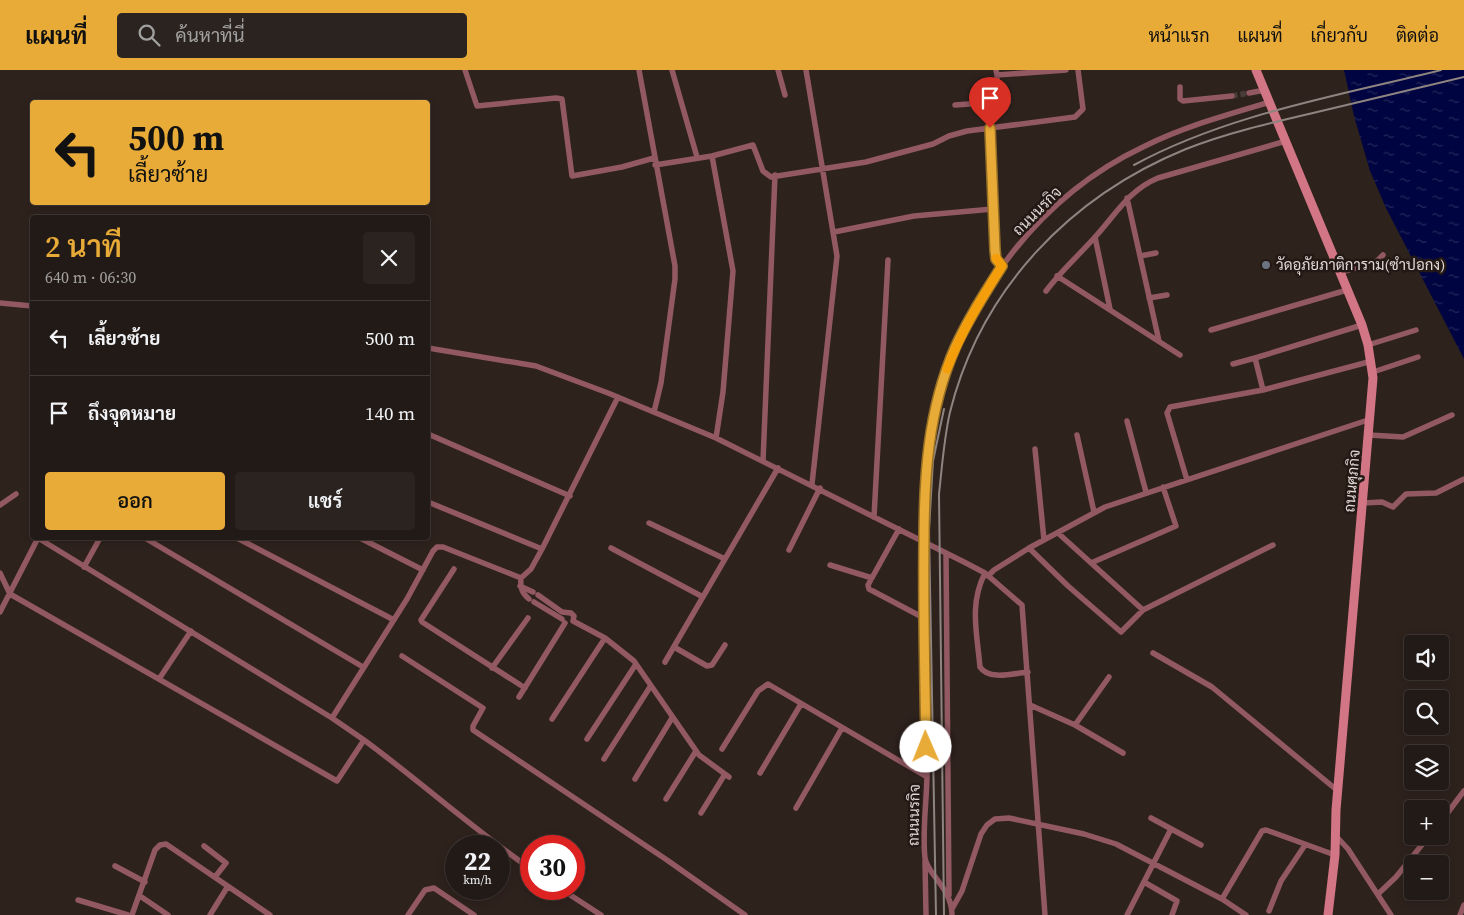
<!DOCTYPE html>
<html lang="th">
<meta charset="utf-8">
<style>
body{margin:0;font-family:"Source Serif 4",Sarabun,serif;background:#2a231f;color:#f1f3f6;height:100vh;display:flex;flex-direction:column;font-size:19px;white-space:nowrap}
*{box-sizing:border-box;margin:0}
p{font-size:16px;color:#a2a1a1}
.icon{flex:none;width:28px;height:28px;fill:none;stroke:currentColor;stroke-width:2;stroke-linecap:round;stroke-linejoin:round}
.map{position:relative;flex:1;overflow:hidden}
.details{position:absolute;left:30px;top:145px;width:400px;height:325px;display:flex;flex-direction:column;background:#221a16;border-radius:5px;box-shadow:0 2px 8px #0003,0 0 0 1px #3f3835}
.details>*{flex:none}
.banner{position:absolute;left:30px;top:30px;width:400px;height:105px;border-radius:5px;box-shadow:0 2px 8px #0003,0 0 0 1px #3f3835;background:#e8ab37;color:#111;overflow:hidden}
.buttons{position:absolute;left:1404px;top:565px;display:grid;gap:10px}
.buttons a{display:grid;place-items:center;width:45px;height:45px;border-radius:5px;background:#221a16;box-shadow:0 2px 8px #0003,0 0 0 1px #3f3835;font-size:25px}
.speed{position:absolute;left:445px;top:765px;display:flex;gap:10px;font-size:25px;font-weight:700;text-align:center}
.speed>*{display:grid;place-content:center;width:65px;height:65px;border-radius:50%;background:#221a16;box-shadow:0 2px 8px #0003,0 0 0 1px #3f3835;line-height:1}
.speed small{font-size:12px;font-weight:400}
.speed .limit{border:8px solid #d22;background:#fff;color:#111}
.pin{position:absolute;display:grid;place-items:center;width:42px;height:42px;color:#fff;margin:-51px -21px;border-radius:50% 50% 50% 0;rotate:-45deg;box-shadow:0 0 5px #0007}
.pin .icon{rotate:45deg}
.me{position:absolute;width:55px;margin:-28px;rotate:359deg;stroke-linejoin:round;filter:drop-shadow(0 0 4px #0008)}
.turn{display:flex;align-items:center;gap:18px;height:105px;padding:0 15px;font-size:22px}
.turn .icon{width:65px;height:65px;stroke-width:2.5}
.turn b{display:block;font-size:35px;line-height:42px}
.round{display:grid;place-items:center;flex:none;width:52px;height:52px;border-radius:5px;background:#2a231f}
.head{display:flex;align-items:center;justify-content:space-between;height:85px;padding:0 15px}
h1{font-size:30px;font-weight:600;line-height:38px;color:#e8ab37}
.cta{display:flex;gap:10px;margin-top:auto;padding:10px 15px}
.cta a{flex:1;height:58px;border-radius:5px;background:#e8ab37;color:#111;font-size:20px;font-weight:600;line-height:58px;text-align:center}
.cta a+a{background:#2a231f;color:#f1f3f6}
ul{padding:0;list-style:none}
li{display:flex;align-items:center;gap:15px;height:75px;padding:0 15px;border-top:1px solid #3f3835}
li div{flex:1}
li b{display:block;font-size:19px}
li em{font-style:normal}
header{display:flex;align-items:center;gap:30px;box-sizing:border-box;height:70px;padding:0 25px;background:#e8ab37;color:#111}
header strong{font-size:24px}
nav{display:flex;gap:28px;margin-inline-start:auto;font-size:18px}
.search{width:350px;height:45px;background:#2a231f;display:flex;align-items:center;gap:12px;box-sizing:border-box;padding:0 18px;border-radius:5px;color:#a2a1a1;font-size:19px}
.map>svg:first-child{display:block}
</style>
<header>
<strong>แผนที่</strong>
<div class="search"><svg class="icon" aria-label="search" viewBox="0 0 24 24"><circle cx="10" cy="10" r="6"/><path d="M15 15l6 6"/></svg>ค้นหาที่นี่</div>
<nav><a>หน้าแรก</a><a>แผนที่</a><a>เกี่ยวกับ</a><a>ติดต่อ</a></nav>
</header>
<div class="map">
<svg width="1464" height="845" viewBox="0 0 1464 845">
<defs>
<pattern id="water-ripples" width="26" height="14" patternUnits="userSpaceOnUse" patternTransform="scale(1.25)"><rect width="26" height="14" fill="#000440"/><path d="M2 4q2-2 4 0t4 0M15 11q2-2 4 0t4 0" fill="none" stroke="#25285b"/></pattern>
</defs>
<rect width="100%" height="100%" fill="#2e221d"/>
<!-- water -->
<path fill="url(#water-ripples)" d="M1344,0H1464V289L1386,138L1370,101L1354,46Z"/>
<g fill="none" stroke-linecap="round" stroke-linejoin="round">
<!-- minor-tunnel -->
<path stroke="#493d39" stroke-width="5.5" stroke-dasharray="5.5 3" stroke-linecap="butt" d="M1232,26L1249,23"/>
<!-- minor -->
<path stroke="#935962" stroke-width="5.5" d="M465,0L477,36L556,28L562,29L572,106L622,97L654,88
M639,0L675,196V209L661,313L654,342
M672,0L697,87
M778,0L785,25
M806,0L837,186L812,414
M996,0L997,5L1066,0
M1180,17V29L1183,31L1232,26
M1249,23L1265,20
M998,32H1008
M955,35L998,32L997,5
M990,58L995,180L996,189L1002,196
M712,86L733,201L723,322L716,368
M655,95L712,86L753,75L763,101L771,107L866,92L933,74L949,66L967,61L1075,47L1083,39L1078,0
M1127,128L1159,271
M834,162L914,146L993,139
M1095,167L1110,239
M1140,186L1156,183
M1340,203L1377,191L1383,185
M1057,206L1180,285
M1046,221C1061,201 1079,185 1096,166C1116,144 1129,120 1158,108L1286,71
M1149,228L1167,225
M0,233L32,236
M1211,260L1347,220
M1368,275L1416,260
M428,278L536,296L608,323L716,368L964,492L985,503L1022,535L1045,845
M1255,288L1362,255
M1233,294L1255,288L1263,320
M1373,302L1418,287
M1127,351L1146,422
M428,364L570,426
M1077,365L1094,442
M1369,365L1403,367L1452,345
M1035,379L1044,470
M763,391L775,105
M1187,410L1167,343L1170,337L1263,320L1372,291
M428,432L542,479
M1363,433L1382,432L1393,437L1406,424L1436,423L1464,409
M0,435L16,424
M874,447L888,190
M649,453L725,489
M899,459L868,515L869,519L922,547
M1058,463L1143,540
M38,468L332,648
M145,468L363,597
M237,468L394,550
M360,468L423,500
M611,478L703,527
M1029,478L1068,516L1121,562L1143,540L1273,475
M789,480L820,418
M946,483L949,825
M1091,493L1176,456L1163,417
M830,495L872,508
M84,497L100,468
M454,499L421,550L422,552L525,618
M0,503L10,524L337,711L364,670L332,648L407,529L433,481L437,477H443L521,508L531,499L542,479L618,327
M985,503C969,534 977,563 980,597C989,611 1015,603 1028,602
M988,506L994,500L1029,478L1105,437L1371,349
M521,508C520,518 522,523 529,529
M520,516L533,522
M538,525L562,542L571,543L574,546L573,551
M534,532L562,549
M0,542L38,468
M573,551L605,568L634,591L699,685L729,707
M674,577L707,596L712,595L725,575
M1153,583L1212,617L1338,721
M402,586L483,638L473,656V660L667,790L745,845
M665,592L778,398
M492,598L528,548
M159,609L191,561
M519,627L565,553
M1030,635L1075,655L1123,683
M552,649L605,568
M1075,655L1109,607
M587,669L636,594
M364,670C421,712 473,759 531,799
M722,679L758,621L768,614L927,707
M604,689L650,617
M760,703L801,634
M635,709L672,648
M666,729L696,681
M796,738L842,658
M701,743L725,704
M1151,748L1201,775
M1440,753L1464,721
M1335,765L1348,779L1391,845
M204,776L226,793L215,807
M925,791L926,845
M115,796L145,812
M1144,812L1177,831L1172,845
M561,819L601,845
M1378,824L1396,807L1429,766
M140,826L168,845
M1222,829L1262,761L1266,760L1335,785
M78,830L128,845
M952,839L962,821L981,764L987,755L995,749L1009,748L1084,764L1116,774L1222,829L1246,845
M1269,841L1281,811L1305,775
M132,845L155,780L160,775L166,774L270,845
M210,845L228,816
M408,845L425,820L434,818L474,845
M952,845C952,818 927,804 925,788C922,760 927,730 927,703C927,666 927,629 925,593C924,551 924,510 924,468C924,440 923,411 927,383C944,256 1025,133 1143,77C1183,57 1226,45 1270,32
M1127,845L1171,759
M1460,845L1464,835"/>
<!-- secondary -->
<path stroke="#d27585" stroke-width="9" d="M1256,0L1362,255L1368,275L1373,308L1336,740L1335,785L1328,845"/>
<!-- rail -->
<path stroke="#8e8480" stroke-width="2" d="M1134,95C1228,44 1338,26 1441,0
M936,845L929,460L933,391L944,339
M944,845L939,424C942,397 944,368 950,342C981,218 1071,126 1186,79C1227,63 1270,53 1313,43C1363,31 1414,19 1464,7"/>
</g>
<g fill="none" stroke-linecap="round" stroke-linejoin="round">
<!-- route casing -->
<g stroke="#976f24" stroke-width="12">
<path id="route" d="M926,677C925,608 923,540 924,472C924,406 928,340 955,278C968,249 985,223 1002,196L996,189L995,180L990,58"/>
</g>
<!-- route -->
<use href="#route" stroke="#e8ab37" stroke-width="9"/>
<!-- slow -->
<path stroke="#f59e0b" stroke-width="9" d="M947,299C961,262 981,229 1002,196L996,188"/>
</g>
<!-- markers -->
<circle fill="#6b7280" stroke="#241814" stroke-width="2" cx="1266" cy="195" r="5"/>
<g text-anchor="middle" stroke-width="5" stroke-linejoin="round" paint-order="stroke">
<!-- street labels -->
<g font-size="15" fill="#e0d8d5" stroke="#241814">
<text transform="translate(1037 141) rotate(-45)" y="5">ถนนนรกิจ</text>
<text transform="translate(1352 411) rotate(-85)" y="5">ถนนศุภกิจ</text>
<text transform="translate(914 745) rotate(-89)" y="5">ถนนนรกิจ</text>
</g>
<!-- poi labels -->
<g font-size="15" fill="#e0d8d5" stroke="#241814" text-anchor="start">
<text x="1276" y="200">วัดอุภัยภาติการาม(ซำปอกง)</text>
</g>
</g>
</svg>
<div class="buttons">
<a><svg class="icon" aria-label="sound" viewBox="0 0 24 24"><path d="M4 9h4l5-4v14l-5-4H4zM17 9q2 3 0 6"/></svg></a>
<a><svg class="icon" aria-label="search" viewBox="0 0 24 24"><circle cx="10" cy="10" r="6"/><path d="M15 15l6 6"/></svg></a>
<a><svg class="icon" aria-label="layers" viewBox="0 0 24 24"><path d="M12 4l9 5-9 5-9-5zM3 14l9 5 9-5"/></svg></a>
<a>+</a>
<a>−</a>
</div>
<div class="speed"><div>22<small>km/h</small></div><div class="limit">30</div></div>
<div class="pin" style="left:990px;top:58px;background:#d93025"><svg class="icon" aria-label="arrive" viewBox="0 0 24 24"><path d="M6 21V4h12l-3 4 3 4H6"/></svg></div>
<svg class="me" style="left:926px;top:677px" viewBox="-20 -20 40 40"><circle r="19" fill="#fff"/><path d="M0-13L10 11 0 6-10 11z" fill="#e8ab37"/></svg>
<div class="banner">
<div class="turn"><svg class="icon" aria-label="left" viewBox="0 0 24 24"><path d="M17 20v-9H6M10 6l-5 5 5 5"/></svg><div><b>500 m</b>เลี้ยวซ้าย</div></div>
</div>
<section class="details">
<div class="head"><div><h1>2 นาที</h1><p>640 m · 06:30</p></div><a class="round"><svg class="icon" aria-label="close" viewBox="0 0 24 24"><path d="M6 6l12 12M18 6L6 18"/></svg></a></div>
<ul>
<li><svg class="icon" aria-label="left" viewBox="0 0 24 24"><path d="M17 20v-9H6M10 6l-5 5 5 5"/></svg><div><b>เลี้ยวซ้าย</b></div><em>500 m</em></li>
<li><svg class="icon" aria-label="arrive" viewBox="0 0 24 24"><path d="M6 21V4h12l-3 4 3 4H6"/></svg><div><b>ถึงจุดหมาย</b></div><em>140 m</em></li>
</ul>
<div class="cta"><a>ออก</a><a>แชร์</a></div>
</section>
</div>
